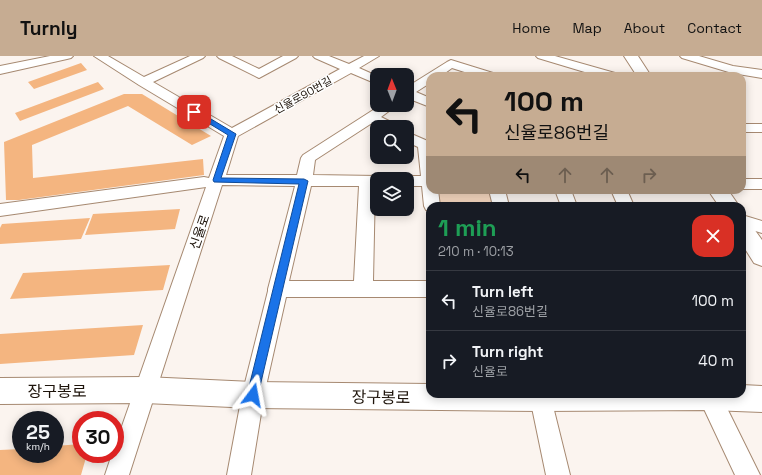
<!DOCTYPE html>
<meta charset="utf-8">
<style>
body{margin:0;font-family:"Space Grotesk","Noto Sans KR",sans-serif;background:#20242c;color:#f1f3f6;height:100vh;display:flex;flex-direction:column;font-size:15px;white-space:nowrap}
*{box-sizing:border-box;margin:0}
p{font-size:13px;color:#9ea1a6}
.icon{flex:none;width:22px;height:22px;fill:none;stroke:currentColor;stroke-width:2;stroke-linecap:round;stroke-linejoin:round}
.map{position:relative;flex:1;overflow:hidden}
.drawer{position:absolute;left:426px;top:146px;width:320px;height:196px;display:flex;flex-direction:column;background:#171b24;border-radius:12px;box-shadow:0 2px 10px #0003}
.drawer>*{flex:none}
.banner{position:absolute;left:426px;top:16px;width:320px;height:122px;border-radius:12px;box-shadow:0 2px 10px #0003;background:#c6ac92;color:#111;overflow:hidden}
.needle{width:26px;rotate:359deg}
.tools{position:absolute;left:370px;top:12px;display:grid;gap:8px}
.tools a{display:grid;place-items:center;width:44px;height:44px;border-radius:8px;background:#171b24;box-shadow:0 2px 10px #0003;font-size:20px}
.speed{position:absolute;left:12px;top:355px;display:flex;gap:8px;font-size:20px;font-weight:700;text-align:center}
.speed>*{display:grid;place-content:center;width:52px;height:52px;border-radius:50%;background:#171b24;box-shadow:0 2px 10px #0003;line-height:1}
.speed small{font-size:10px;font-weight:400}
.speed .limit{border:6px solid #d22;background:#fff;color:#111}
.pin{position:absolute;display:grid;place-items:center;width:34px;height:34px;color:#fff;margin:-17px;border-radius:8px;box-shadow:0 2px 6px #0006}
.me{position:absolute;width:44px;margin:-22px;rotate:13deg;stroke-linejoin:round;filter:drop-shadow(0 0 3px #0008)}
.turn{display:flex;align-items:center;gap:14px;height:84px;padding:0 12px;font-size:18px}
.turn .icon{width:52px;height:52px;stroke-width:2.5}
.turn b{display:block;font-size:28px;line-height:34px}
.lanes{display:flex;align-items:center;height:38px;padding:0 12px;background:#0003;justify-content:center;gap:20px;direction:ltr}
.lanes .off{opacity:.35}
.round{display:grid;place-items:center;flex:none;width:42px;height:42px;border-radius:12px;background:#20242c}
.overview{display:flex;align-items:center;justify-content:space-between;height:68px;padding:0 12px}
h1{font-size:24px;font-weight:700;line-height:30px;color:#1e9e55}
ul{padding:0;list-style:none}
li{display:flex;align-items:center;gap:12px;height:60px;padding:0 12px;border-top:1px solid #363941}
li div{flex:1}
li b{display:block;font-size:15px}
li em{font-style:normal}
header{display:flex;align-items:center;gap:24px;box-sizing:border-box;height:56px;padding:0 20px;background:#c6ac92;color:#111}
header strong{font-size:19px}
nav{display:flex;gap:22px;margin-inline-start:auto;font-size:14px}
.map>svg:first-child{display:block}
</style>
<header>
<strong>Turnly</strong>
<nav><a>Home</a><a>Map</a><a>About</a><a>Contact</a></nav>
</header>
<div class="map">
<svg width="762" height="419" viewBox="0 0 762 419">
<rect width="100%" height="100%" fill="#fbf4ef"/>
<!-- green -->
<path fill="#f7d9c1" d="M435,134H492L495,150H437Z"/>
<!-- building -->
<path fill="#f4b580" d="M81,7L87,14L34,33L28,26Z
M98,26L104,33L20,65L15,57Z
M124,38H142L211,80L192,89L128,50L32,89L33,122L203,103L204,119L19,144H6L4,86Z
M180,153L175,173L85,179L93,158Z
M90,162L81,183L0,188V172L2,168Z
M170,209L163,234L10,243L23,217Z
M143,269L134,299L0,308V278Z
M81,388V398H87L81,419H0V394L21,393V398H55V390Z"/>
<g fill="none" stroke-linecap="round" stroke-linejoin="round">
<!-- minor casing -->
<g stroke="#a68971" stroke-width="2">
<path id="minor" d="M50,0H73L71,2L67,3L0,18V10Z
M94,0H108L144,21L190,0H205L203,2L153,26L232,72L340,13L315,2L313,0H329L349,8L364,0H379L359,12L377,20V28L351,17L238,80L226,119H297L301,102L303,99L381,49H397L381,61L395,68L397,71H380L372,67L315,104L313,119L377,120L382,121L383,123H377V130H375L373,225H430V241H286L264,339L251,419H227L242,339L268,235V233L295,130L222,129L129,419H105L112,398H115V390L206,131L0,160V148L204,121L209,122L224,80L139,29ZM311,130H359L354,225H289Z
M217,0H232L259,13L283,0H298L296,2L259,22L219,2Z
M536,0H555L615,17L617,20H598L538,2Z
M680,0H699L733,10L762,14V22L732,17L682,2Z
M451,4L493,17L495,20H477L452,12L441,20H430V27L416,36L430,42V51L407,42V31L447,6Z
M742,68H762V76H742Z
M407,76L430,86V134H438L440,150H430V155L426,154L424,150L422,130H407V123H401L407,120H421L418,91L407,86Z
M742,123H762V133H742Z
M489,134H505L509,150H493Z
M555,134H571L577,150H561Z
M611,134H627L634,150H618Z
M742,159L762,165V177L742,171Z
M532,338H550L570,419H546L530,342Z
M697,338H720L760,419H735Z"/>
</g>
<!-- tertiary casing -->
<g stroke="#a68971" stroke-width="2">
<path id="tertiary" d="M624,0H638L651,20H637Z
M708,134H728L739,150H719Z
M742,163L749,166L762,184V210L754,207L742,188Z
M145,321L253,326L430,328V338H742V329L762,330V356L710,354L541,355L253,352L145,347L0,348V322Z"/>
</g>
<!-- minor -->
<use href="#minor" fill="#fff" fill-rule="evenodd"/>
<!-- tertiary -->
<use href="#tertiary" fill="#fff" fill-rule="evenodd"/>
</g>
<!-- route -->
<path fill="#1a73e8" stroke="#114b97" d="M192,54H196L236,78L221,122L304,123L308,125L258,339L257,343L253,345L249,343L247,339L299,128L214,126L213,124L228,79L192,57Z"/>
<g text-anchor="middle" stroke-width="3" stroke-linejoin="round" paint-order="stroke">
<!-- far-street labels -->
<g font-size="11" fill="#1d130a" stroke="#fff">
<text transform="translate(303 39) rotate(-29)" y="4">신율로90번길</text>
</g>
<!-- street labels -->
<g font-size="13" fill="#1d130a" stroke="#fff">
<text transform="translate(199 176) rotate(-71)" y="5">신율로</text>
</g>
<!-- near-street labels -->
<g font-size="16" fill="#1d130a" stroke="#fff">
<text x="57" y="341">장구봉로</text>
<text transform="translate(381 341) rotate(1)" y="6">장구봉로</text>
</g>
</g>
</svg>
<div class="tools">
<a><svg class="needle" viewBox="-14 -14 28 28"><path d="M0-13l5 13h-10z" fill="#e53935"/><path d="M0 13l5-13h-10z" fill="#9ea1a6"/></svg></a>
<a><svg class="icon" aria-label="search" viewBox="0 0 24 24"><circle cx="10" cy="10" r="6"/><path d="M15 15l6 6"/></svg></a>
<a><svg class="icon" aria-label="layers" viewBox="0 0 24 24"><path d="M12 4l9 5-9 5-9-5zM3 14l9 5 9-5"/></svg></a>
</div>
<div class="speed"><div>25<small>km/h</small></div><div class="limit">30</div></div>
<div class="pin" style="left:194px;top:56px;background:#d93025"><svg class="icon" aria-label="arrive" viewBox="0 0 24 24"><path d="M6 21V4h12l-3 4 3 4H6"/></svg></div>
<svg class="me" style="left:253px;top:339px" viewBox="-20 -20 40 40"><path d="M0-17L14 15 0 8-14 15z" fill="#1a73e8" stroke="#fff" stroke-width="4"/></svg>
<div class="banner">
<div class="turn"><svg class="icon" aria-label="left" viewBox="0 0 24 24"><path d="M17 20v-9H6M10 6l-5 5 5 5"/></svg><div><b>100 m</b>신율로86번길</div></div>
<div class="lanes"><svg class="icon" aria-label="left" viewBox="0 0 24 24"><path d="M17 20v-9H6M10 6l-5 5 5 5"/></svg><svg class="icon off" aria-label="ahead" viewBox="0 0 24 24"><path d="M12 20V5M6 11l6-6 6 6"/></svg><svg class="icon off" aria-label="ahead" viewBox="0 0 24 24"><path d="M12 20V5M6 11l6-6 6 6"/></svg><svg class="icon off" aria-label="right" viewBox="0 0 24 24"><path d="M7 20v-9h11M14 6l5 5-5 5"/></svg></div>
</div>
<section class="drawer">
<div class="overview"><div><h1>1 min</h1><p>210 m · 10:13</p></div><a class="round" style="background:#d93025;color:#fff"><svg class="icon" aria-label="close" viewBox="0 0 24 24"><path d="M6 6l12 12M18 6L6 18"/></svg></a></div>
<ul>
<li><svg class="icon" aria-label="left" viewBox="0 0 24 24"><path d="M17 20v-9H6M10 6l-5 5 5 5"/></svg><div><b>Turn left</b><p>신율로86번길</p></div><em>100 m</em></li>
<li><svg class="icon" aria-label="right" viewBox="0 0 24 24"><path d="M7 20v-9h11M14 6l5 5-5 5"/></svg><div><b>Turn right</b><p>신율로</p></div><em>40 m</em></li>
</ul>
</section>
</div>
